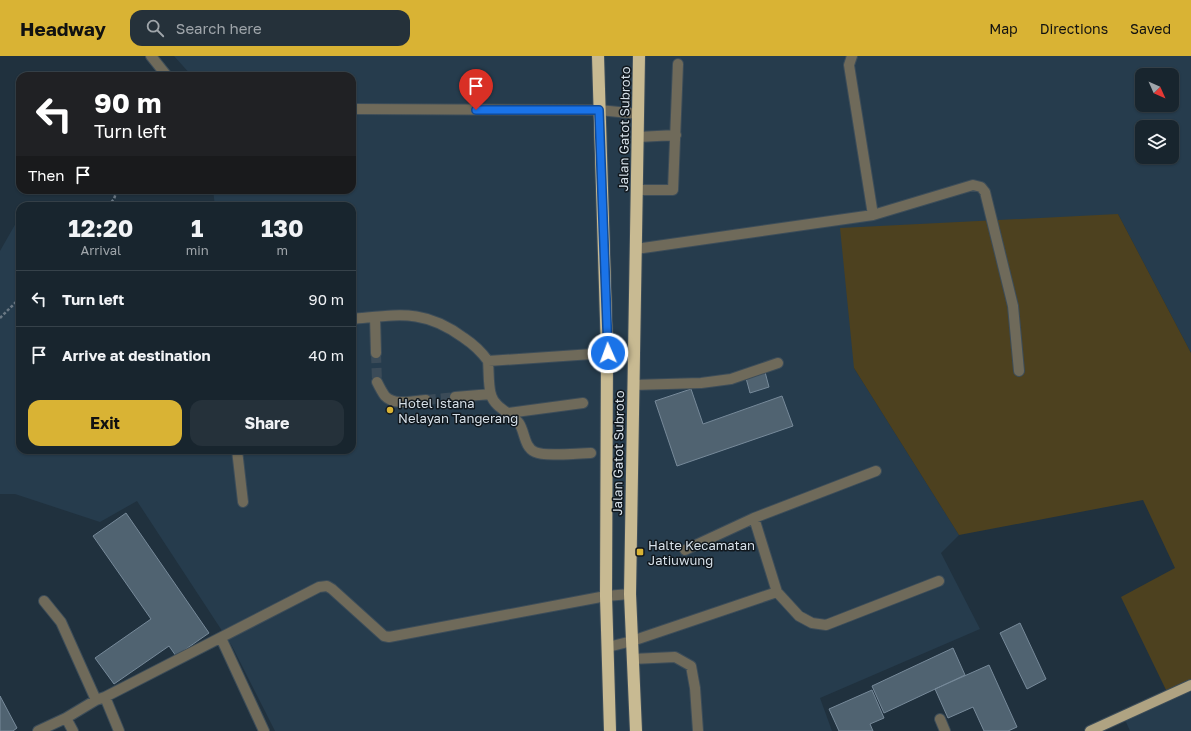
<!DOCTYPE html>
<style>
body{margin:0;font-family:"Golos Text",sans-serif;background:#25313a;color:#f1f3f6;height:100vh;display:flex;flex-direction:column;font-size:15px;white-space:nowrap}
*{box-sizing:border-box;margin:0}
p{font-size:13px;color:#9fa5aa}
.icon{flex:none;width:22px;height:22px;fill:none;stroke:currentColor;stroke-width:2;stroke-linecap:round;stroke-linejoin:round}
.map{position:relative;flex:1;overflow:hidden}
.side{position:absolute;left:16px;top:146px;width:340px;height:252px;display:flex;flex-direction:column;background:#18252e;border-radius:12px;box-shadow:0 1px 3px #0004,0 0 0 1px #36424a}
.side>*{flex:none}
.top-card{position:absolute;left:16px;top:16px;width:340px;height:122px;border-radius:12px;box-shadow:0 1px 3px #0004,0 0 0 1px #36424a;background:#202124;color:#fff;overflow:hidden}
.needle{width:26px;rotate:135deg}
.fabs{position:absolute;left:1135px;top:12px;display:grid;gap:8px}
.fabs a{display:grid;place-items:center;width:44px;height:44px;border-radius:8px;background:#18252e;box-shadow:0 1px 3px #0004,0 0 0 1px #36424a;font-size:20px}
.pin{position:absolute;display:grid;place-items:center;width:34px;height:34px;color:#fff;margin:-41px -17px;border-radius:50% 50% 50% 0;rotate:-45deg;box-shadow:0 0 4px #0007}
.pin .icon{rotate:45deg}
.me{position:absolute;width:44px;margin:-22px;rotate:358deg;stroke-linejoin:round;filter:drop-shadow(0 0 3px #0008)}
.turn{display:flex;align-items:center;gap:14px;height:84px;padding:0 12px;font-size:18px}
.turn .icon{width:52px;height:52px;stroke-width:2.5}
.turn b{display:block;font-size:28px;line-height:34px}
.then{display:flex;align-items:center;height:38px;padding:0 12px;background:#0003;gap:8px;font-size:15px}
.eta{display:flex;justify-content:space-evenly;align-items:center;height:68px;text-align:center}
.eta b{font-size:24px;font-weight:700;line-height:28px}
.button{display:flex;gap:8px;margin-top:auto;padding:8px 12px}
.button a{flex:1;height:46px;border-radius:12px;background:#d9b334;color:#111;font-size:16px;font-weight:700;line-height:46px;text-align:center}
.button a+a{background:#25313a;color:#f1f3f6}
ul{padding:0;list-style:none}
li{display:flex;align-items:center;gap:12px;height:56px;padding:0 12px;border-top:1px solid #36424a}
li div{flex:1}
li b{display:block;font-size:15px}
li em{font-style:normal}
header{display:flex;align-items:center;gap:24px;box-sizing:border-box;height:56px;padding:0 20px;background:#d9b334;color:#111}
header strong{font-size:19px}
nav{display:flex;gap:22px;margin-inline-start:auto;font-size:14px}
.search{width:280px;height:36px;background:#25313a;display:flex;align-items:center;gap:10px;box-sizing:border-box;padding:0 14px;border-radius:12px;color:#9fa5aa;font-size:15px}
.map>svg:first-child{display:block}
</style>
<header>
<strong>Headway</strong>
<div class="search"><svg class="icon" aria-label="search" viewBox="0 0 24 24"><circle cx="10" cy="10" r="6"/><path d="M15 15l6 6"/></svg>Search here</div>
<nav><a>Map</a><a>Directions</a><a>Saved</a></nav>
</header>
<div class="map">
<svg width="1191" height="675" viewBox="0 0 1191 675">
<rect width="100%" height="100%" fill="#20313e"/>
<!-- built -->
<path fill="#263c4d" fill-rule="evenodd" d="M174,0H1191V297L1118,158L854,312L959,479L941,497L980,573L820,642L832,675H275L232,590L137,445L100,466L15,438H0V195L20,160V394H352V150H215L213,134H352V20H192ZM1142,19H1172V49H1142ZM1142,71H1172V101H1142Z
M28,146L140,150H26Z
M1191,624V675H1130L1122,657Z"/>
<!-- green -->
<path fill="#4d411f" d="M1118,158L1191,297V624L1167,636L1121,541L1175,512L1143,444L959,479L854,312L840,172Z"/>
<!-- building -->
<path fill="#506371" stroke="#778a9a" d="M765,316L769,331L750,337L746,322Z
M691,333L703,368L782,340L793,370L677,410L655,345Z
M126,457L209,577L176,600L169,590L114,628L95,602L151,563L93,480Z
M1020,567L1046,623L1027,633L1000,577Z
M953,592L965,619L884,657L872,630Z
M989,609L1017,671L1008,675H984L973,651L948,662L935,633Z
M872,634L884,662L870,668L873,675H839L829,653Z
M0,640L17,672L13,675H0Z"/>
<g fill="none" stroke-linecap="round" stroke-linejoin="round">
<!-- minor-tunnel -->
<path stroke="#3b4b58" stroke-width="10" stroke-dasharray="10 5" stroke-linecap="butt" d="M376,297L377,326
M426,344L455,341"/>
<!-- minor casing -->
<g stroke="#3d4d59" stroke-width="12">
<path id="minor" d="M151,0L167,20
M352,53L599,54L639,58
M638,81L676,79
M637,134H673L678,8
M873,159L973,129L981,131L985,136L1013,250L1019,315
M636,193L873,159L849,9L852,0
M375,261L376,297
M352,263C398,259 424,252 464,282C473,288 481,295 488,305L607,297
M488,305C489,315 488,328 491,339C495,352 511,357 519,367C525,376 524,391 535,396C546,401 577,397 591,397
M377,326C379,330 382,336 385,340C394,350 414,345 426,344
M633,329L701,327L731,323L778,307
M455,341L491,338
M508,357L583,347
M237,394L243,446
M754,462L777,536L799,560L812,567L826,569L939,525
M685,494L754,462L876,415
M44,545L61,566L96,644
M221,582L264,675
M608,591L632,585L777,536
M632,603L675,601L691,610L695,632L698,675
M105,641L119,675
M66,662L73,675
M940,663L945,675
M38,675L66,662L96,644L105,641L319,531L327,530L332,533L384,580L389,581L606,540L630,538"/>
</g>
<!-- major casing -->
<g stroke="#3d4d59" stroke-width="12">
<path id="major" d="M1090,675L1191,629"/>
</g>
<!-- highway casing -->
<g stroke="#3d4d59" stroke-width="14">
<path id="highway" d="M598,0L607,297L606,540L610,675
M636,675L630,538L639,0"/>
</g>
<!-- path -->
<path stroke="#6a7884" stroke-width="2.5" stroke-dasharray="3 2" stroke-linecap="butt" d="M108,150L114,143L117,134
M0,262L20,242"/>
<!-- minor -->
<use href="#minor" stroke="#6f6a5a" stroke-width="10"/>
<!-- major -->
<use href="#major" stroke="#afa382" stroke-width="10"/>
<!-- highway -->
<use href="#highway" stroke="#c8ba92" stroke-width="12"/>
</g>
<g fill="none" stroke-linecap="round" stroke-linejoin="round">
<!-- route casing -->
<g stroke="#114b97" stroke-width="10">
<path id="route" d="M476,54H599L608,297"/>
</g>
<!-- route -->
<use href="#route" stroke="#1a73e8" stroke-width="7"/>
</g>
<!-- markers -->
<g fill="#d9b334" stroke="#11181e" stroke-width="1.5">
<circle cx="390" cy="354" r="4"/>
<rect x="636" y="492" width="8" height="8" rx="2"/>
</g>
<g text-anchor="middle" stroke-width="3" stroke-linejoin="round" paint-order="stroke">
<!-- street labels -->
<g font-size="13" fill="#d5dfe8" stroke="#11181e">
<text transform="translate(624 73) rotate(-89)" y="5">Jalan Gatot Subroto</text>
<text transform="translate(618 397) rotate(-89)" y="5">Jalan Gatot Subroto</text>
</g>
<!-- poi labels -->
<g font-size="13" fill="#d5dfe8" stroke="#11181e" text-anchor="start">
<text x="398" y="352">Hotel Istana<tspan x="398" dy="15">Nelayan Tangerang</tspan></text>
<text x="648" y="494">Halte Kecamatan<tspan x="648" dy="15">Jatiuwung</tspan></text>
</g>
</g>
</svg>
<div class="fabs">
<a><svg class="needle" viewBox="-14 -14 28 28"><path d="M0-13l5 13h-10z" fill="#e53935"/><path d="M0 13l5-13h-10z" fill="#9fa5aa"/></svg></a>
<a><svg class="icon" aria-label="layers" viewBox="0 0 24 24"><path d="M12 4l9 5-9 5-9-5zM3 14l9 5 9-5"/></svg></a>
</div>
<div class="pin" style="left:476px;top:54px;background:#d93025"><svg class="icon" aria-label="arrive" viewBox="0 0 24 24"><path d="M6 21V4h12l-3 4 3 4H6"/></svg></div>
<svg class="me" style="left:608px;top:297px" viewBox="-20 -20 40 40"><circle r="17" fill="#1a73e8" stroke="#fff" stroke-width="3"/><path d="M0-11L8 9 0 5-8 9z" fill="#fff"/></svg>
<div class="top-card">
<div class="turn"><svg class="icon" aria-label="left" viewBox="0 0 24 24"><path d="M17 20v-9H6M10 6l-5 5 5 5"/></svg><div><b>90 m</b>Turn left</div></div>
<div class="then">Then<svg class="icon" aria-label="arrive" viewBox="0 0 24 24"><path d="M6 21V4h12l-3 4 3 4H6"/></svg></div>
</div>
<section class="side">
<div class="eta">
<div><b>12:20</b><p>Arrival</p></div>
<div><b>1</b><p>min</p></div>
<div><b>130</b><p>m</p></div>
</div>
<ul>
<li><svg class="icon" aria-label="left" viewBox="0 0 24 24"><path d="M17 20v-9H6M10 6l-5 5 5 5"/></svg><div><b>Turn left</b></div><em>90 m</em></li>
<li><svg class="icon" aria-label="arrive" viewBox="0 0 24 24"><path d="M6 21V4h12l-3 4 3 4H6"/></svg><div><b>Arrive at destination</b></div><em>40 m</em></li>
</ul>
<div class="button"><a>Exit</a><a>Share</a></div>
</section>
</div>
